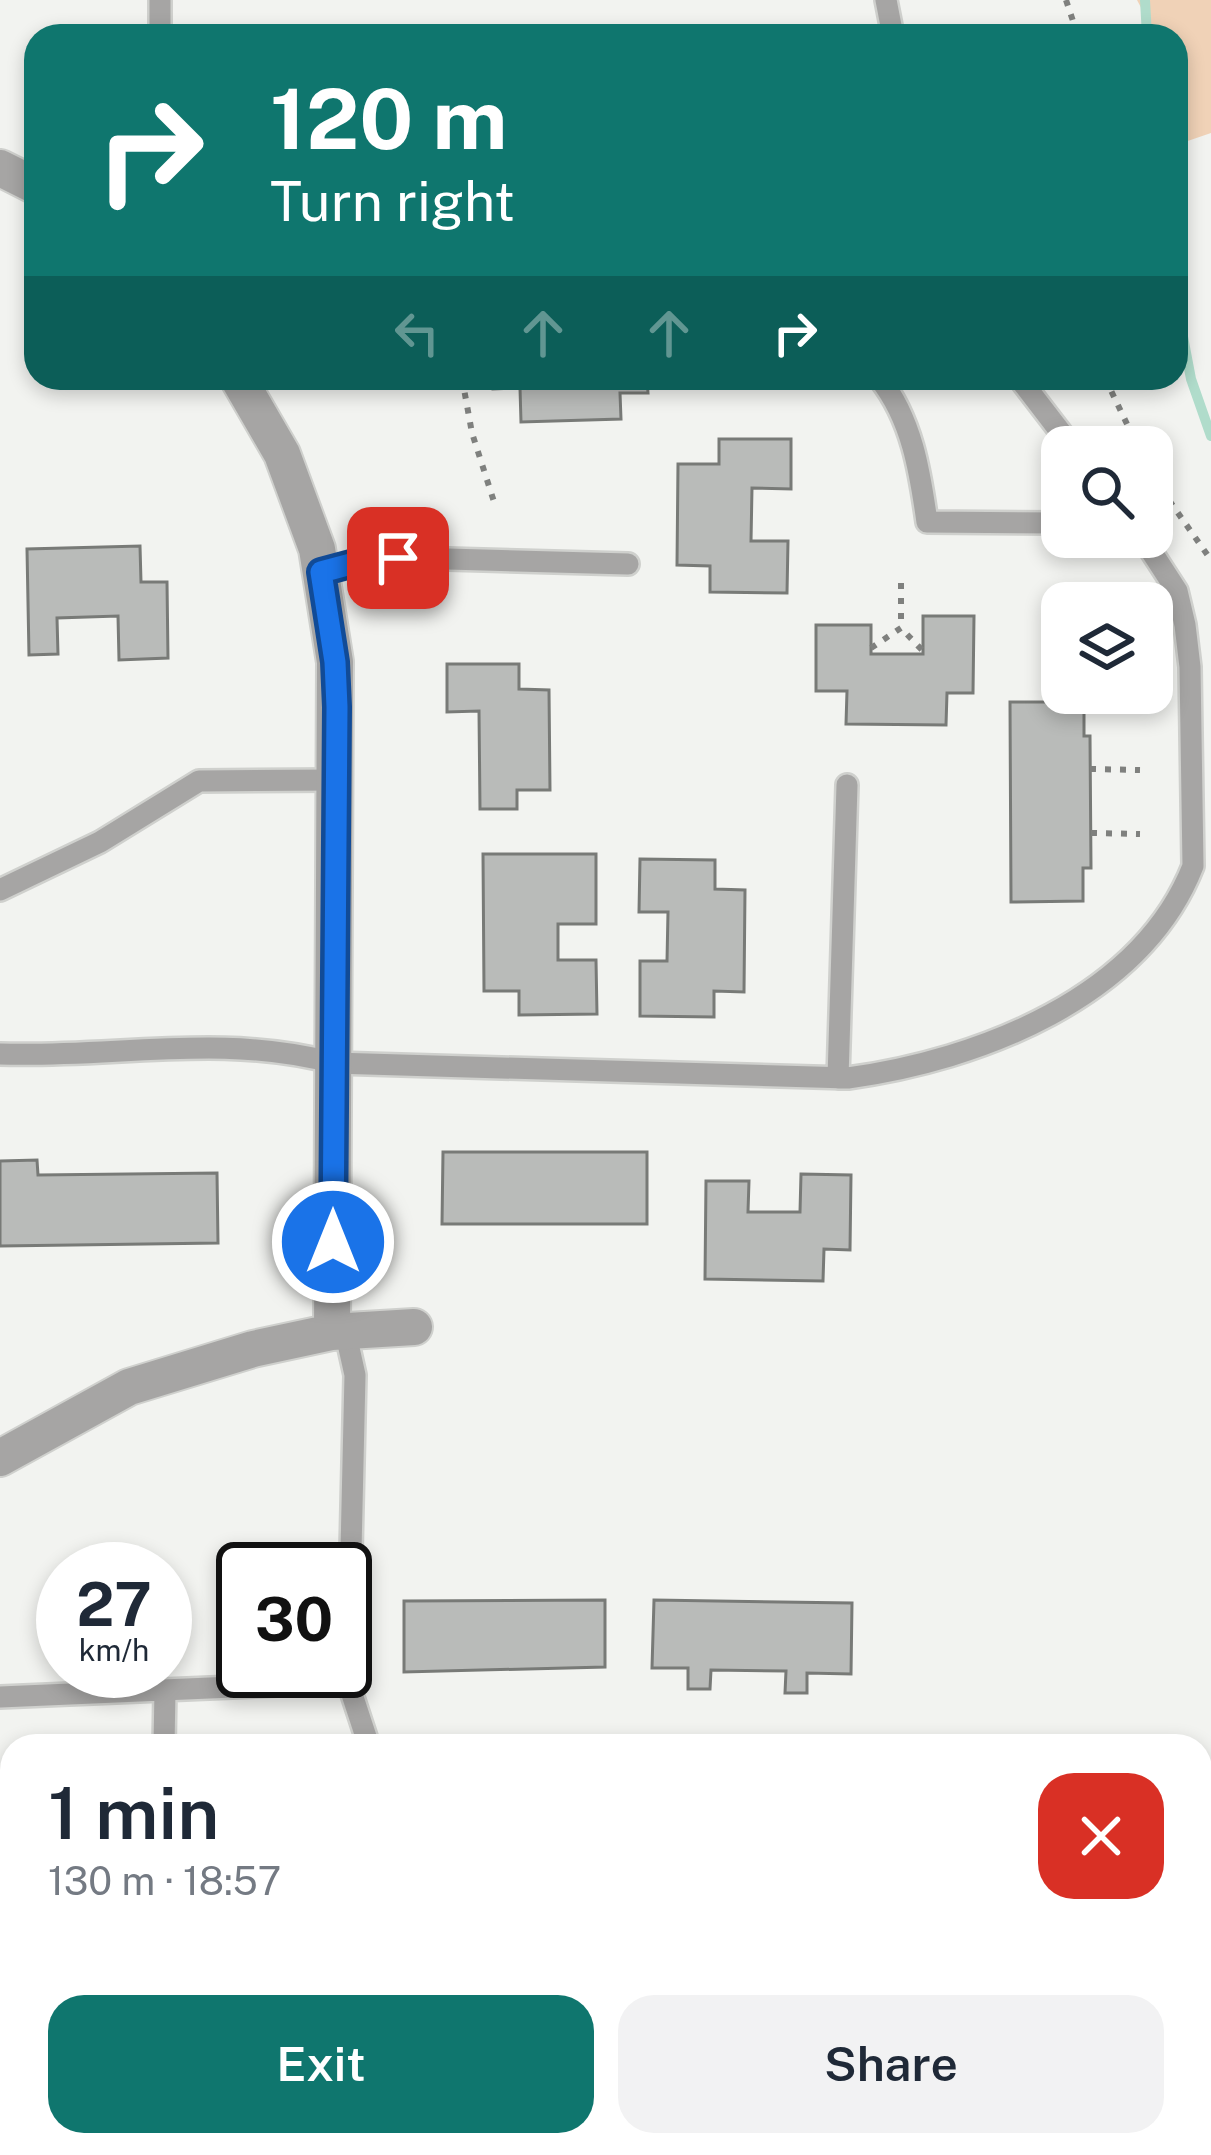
<!DOCTYPE html>
<meta charset="utf-8">
<style>
body{margin:0;font-family:"Public Sans",sans-serif;background:#f2f2f3;color:#1f2937;height:100vh;display:flex;flex-direction:column;font-size:45px;white-space:nowrap}
*{box-sizing:border-box;margin:0}
p{font-size:39px;color:#747a83}
.icon{flex:none;width:66px;height:66px;fill:none;stroke:currentColor;stroke-width:2;stroke-linecap:round;stroke-linejoin:round}
.map{position:relative;flex:1;overflow:hidden}
.details{position:absolute;left:0px;top:1734px;width:1212px;height:423px;display:flex;flex-direction:column;background:#fff;border-radius:36px 36px 0 0;box-shadow:0 6px 18px #0003}
.details>*{flex:none}
.banner{position:absolute;left:24px;top:24px;width:1164px;height:366px;border-radius:36px;box-shadow:0 6px 18px #0003;background:#0f766e;color:#fff;overflow:hidden}
.fabs{position:absolute;left:1041px;top:426px;display:grid;gap:24px}
.fabs a{display:grid;place-items:center;width:132px;height:132px;border-radius:24px;background:#fff;box-shadow:0 6px 18px #0003;font-size:60px}
.speed{position:absolute;left:36px;top:1542px;display:flex;gap:24px;font-size:60px;font-weight:700;text-align:center}
.speed>*{display:grid;place-content:center;width:156px;height:156px;border-radius:50%;background:#fff;box-shadow:0 6px 18px #0003;line-height:1}
.speed small{font-size:30px;font-weight:400}
.speed .limit{border:6px solid #111;border-radius:18px;background:#fff;color:#111}
.pin{position:absolute;display:grid;place-items:center;width:102px;height:102px;color:#fff;margin:-51px;border-radius:24px;box-shadow:0 6px 18px #0006}
.me{position:absolute;width:132px;margin:-66px;rotate:0deg;stroke-linejoin:round;filter:drop-shadow(0 0 9px #0008)}
.turn{display:flex;align-items:center;gap:42px;height:252px;padding:0 48px;font-size:54px}
.turn .icon{width:156px;height:156px;stroke-width:2.5}
.turn b{display:block;font-size:84px;line-height:102px}
.lanes{display:flex;align-items:center;height:114px;padding:0 48px;background:#0003;justify-content:center;gap:60px;direction:ltr}
.lanes .off{opacity:.35}
.round{display:grid;place-items:center;flex:none;width:126px;height:126px;border-radius:36px;background:#f2f2f3}
.summary{display:flex;align-items:center;justify-content:space-between;height:204px;padding:0 48px}
h1{font-size:72px;font-weight:600;line-height:90px}
.action{display:flex;gap:24px;margin-top:auto;padding:24px 48px}
.action a{flex:1;height:138px;border-radius:36px;background:#0f766e;color:#fff;font-size:48px;font-weight:600;line-height:138px;text-align:center}
.action a+a{background:#f2f2f3;color:#1f2937}
.map>svg:first-child{display:block}
</style>
<div class="map">
<svg width="1211" height="2155" viewBox="0 0 1211 2155">
<rect width="100%" height="100%" fill="#f2f3f0"/>
<!-- green -->
<path fill="#f0d2b7" d="M1137,0H1211V133L1176,145V36H1156Z"/>
<g fill="none" stroke-linecap="round" stroke-linejoin="round">
<!-- stream -->
<path stroke="#b0dccb" stroke-width="10" d="M1145,0L1147,36
M1176,300L1191,379L1211,436"/>
</g>
<!-- building -->
<path fill="#b9bbb9" stroke="#787a77" stroke-width="3" d="M493,378H647L648,393H620L621,419L521,422L520,388L493,389Z
M719,439H791V489L752,488L751,541H788L787,593L710,592V566L677,565L678,464H719Z
M140,546L141,582H167L168,658L119,660L118,616L57,618L58,654L29,655L27,549Z
M923,616H974L973,693H947L946,725L846,724L847,691H816V625H871V654H923Z
M447,664H519V689L549,690L550,790H517V809H480L479,711L447,712Z
M1010,702H1084V736H1090L1091,868H1083V901L1011,902Z
M483,854H596V924H558V960H596L597,1014L519,1015V991H484Z
M640,859L715,860V889L745,890L744,992L714,991V1017L640,1016V961H667L668,912H639Z
M443,1152H647V1224H442Z
M37,1160L38,1175L217,1173L218,1243L0,1246V1161Z
M801,1174L851,1175L850,1250L824,1249L823,1281L705,1279L706,1181H749L748,1212H800Z
M605,1600V1667L404,1672V1601Z
M654,1600L852,1603L851,1674L807,1673V1693H785L786,1671L711,1670L710,1689H688V1668H652Z
M861,1740H937V1746H861Z
M382,2145H536V2155H383Z"/>
<g fill="none" stroke-linecap="round" stroke-linejoin="round">
<!-- service casing -->
<g stroke="#cfd0cd" stroke-width="26">
<path id="service" d="M160,0V36
M886,0L893,36
M879,378C912,419 920,472 927,522L1062,523
M1019,378L1072,447
M321,571L377,557L628,564
M0,890L100,842L199,781L336,780
M0,1054C113,1058 222,1033 334,1063L848,1078C979,1060 1141,998 1193,866L1190,667L1185,625L1177,591L1142,537
M838,1078L847,785
M348,1682L369,1746
M0,1697L348,1682L355,1375L345,1330
M164,1746L165,1690
M161,2155V2145
M759,2155L760,2145"/>
</g>
<!-- minor casing -->
<g stroke="#cfd0cd" stroke-width="40">
<path id="minor" d="M0,168L36,186
M238,378L282,454L317,549L335,662L332,1332
M0,1458L129,1387L253,1349L332,1332L414,1327"/>
</g>
<!-- path -->
<path stroke="#7f807e" stroke-width="6" stroke-dasharray="6 9" stroke-linecap="butt" d="M1066,0L1078,36
M462,378L472,433L496,508
M1105,378L1138,447
M1152,476L1211,560
M901,583V628
M871,648L901,628L922,650
M1090,769L1140,770
M1091,833L1140,834"/>
<!-- service -->
<use href="#service" stroke="#a6a5a4" stroke-width="21"/>
<!-- minor -->
<use href="#minor" stroke="#a6a5a4" stroke-width="36"/>
</g>
<g fill="none" stroke-linecap="round" stroke-linejoin="round">
<!-- route casing -->
<g stroke="#114b97" stroke-width="30">
<path id="route" d="M333,1242L337,707L335,662L321,572L377,557L398,558"/>
</g>
<!-- route -->
<use href="#route" stroke="#1a73e8" stroke-width="21"/>
</g>
</svg>
<div class="fabs">
<a><svg class="icon" aria-label="search" viewBox="0 0 24 24"><circle cx="10" cy="10" r="6"/><path d="M15 15l6 6"/></svg></a>
<a><svg class="icon" aria-label="layers" viewBox="0 0 24 24"><path d="M12 4l9 5-9 5-9-5zM3 14l9 5 9-5"/></svg></a>
</div>
<div class="speed"><div>27<small>km/h</small></div><div class="limit">30</div></div>
<div class="pin" style="left:398px;top:558px;background:#d93025"><svg class="icon" aria-label="arrive" viewBox="0 0 24 24"><path d="M6 21V4h12l-3 4 3 4H6"/></svg></div>
<svg class="me" style="left:333px;top:1242px" viewBox="-20 -20 40 40"><circle r="17" fill="#1a73e8" stroke="#fff" stroke-width="3"/><path d="M0-11L8 9 0 5-8 9z" fill="#fff"/></svg>
<div class="banner">
<div class="turn"><svg class="icon" aria-label="right" viewBox="0 0 24 24"><path d="M7 20v-9h11M14 6l5 5-5 5"/></svg><div><b>120 m</b>Turn right</div></div>
<div class="lanes"><svg class="icon off" aria-label="left" viewBox="0 0 24 24"><path d="M17 20v-9H6M10 6l-5 5 5 5"/></svg><svg class="icon off" aria-label="ahead" viewBox="0 0 24 24"><path d="M12 20V5M6 11l6-6 6 6"/></svg><svg class="icon off" aria-label="ahead" viewBox="0 0 24 24"><path d="M12 20V5M6 11l6-6 6 6"/></svg><svg class="icon" aria-label="right" viewBox="0 0 24 24"><path d="M7 20v-9h11M14 6l5 5-5 5"/></svg></div>
</div>
<section class="details">
<div class="summary"><div><h1>1 min</h1><p>130 m · 18:57</p></div><a class="round" style="background:#d93025;color:#fff"><svg class="icon" aria-label="close" viewBox="0 0 24 24"><path d="M6 6l12 12M18 6L6 18"/></svg></a></div>
<div class="action"><a>Exit</a><a>Share</a></div>
</section>
</div>
